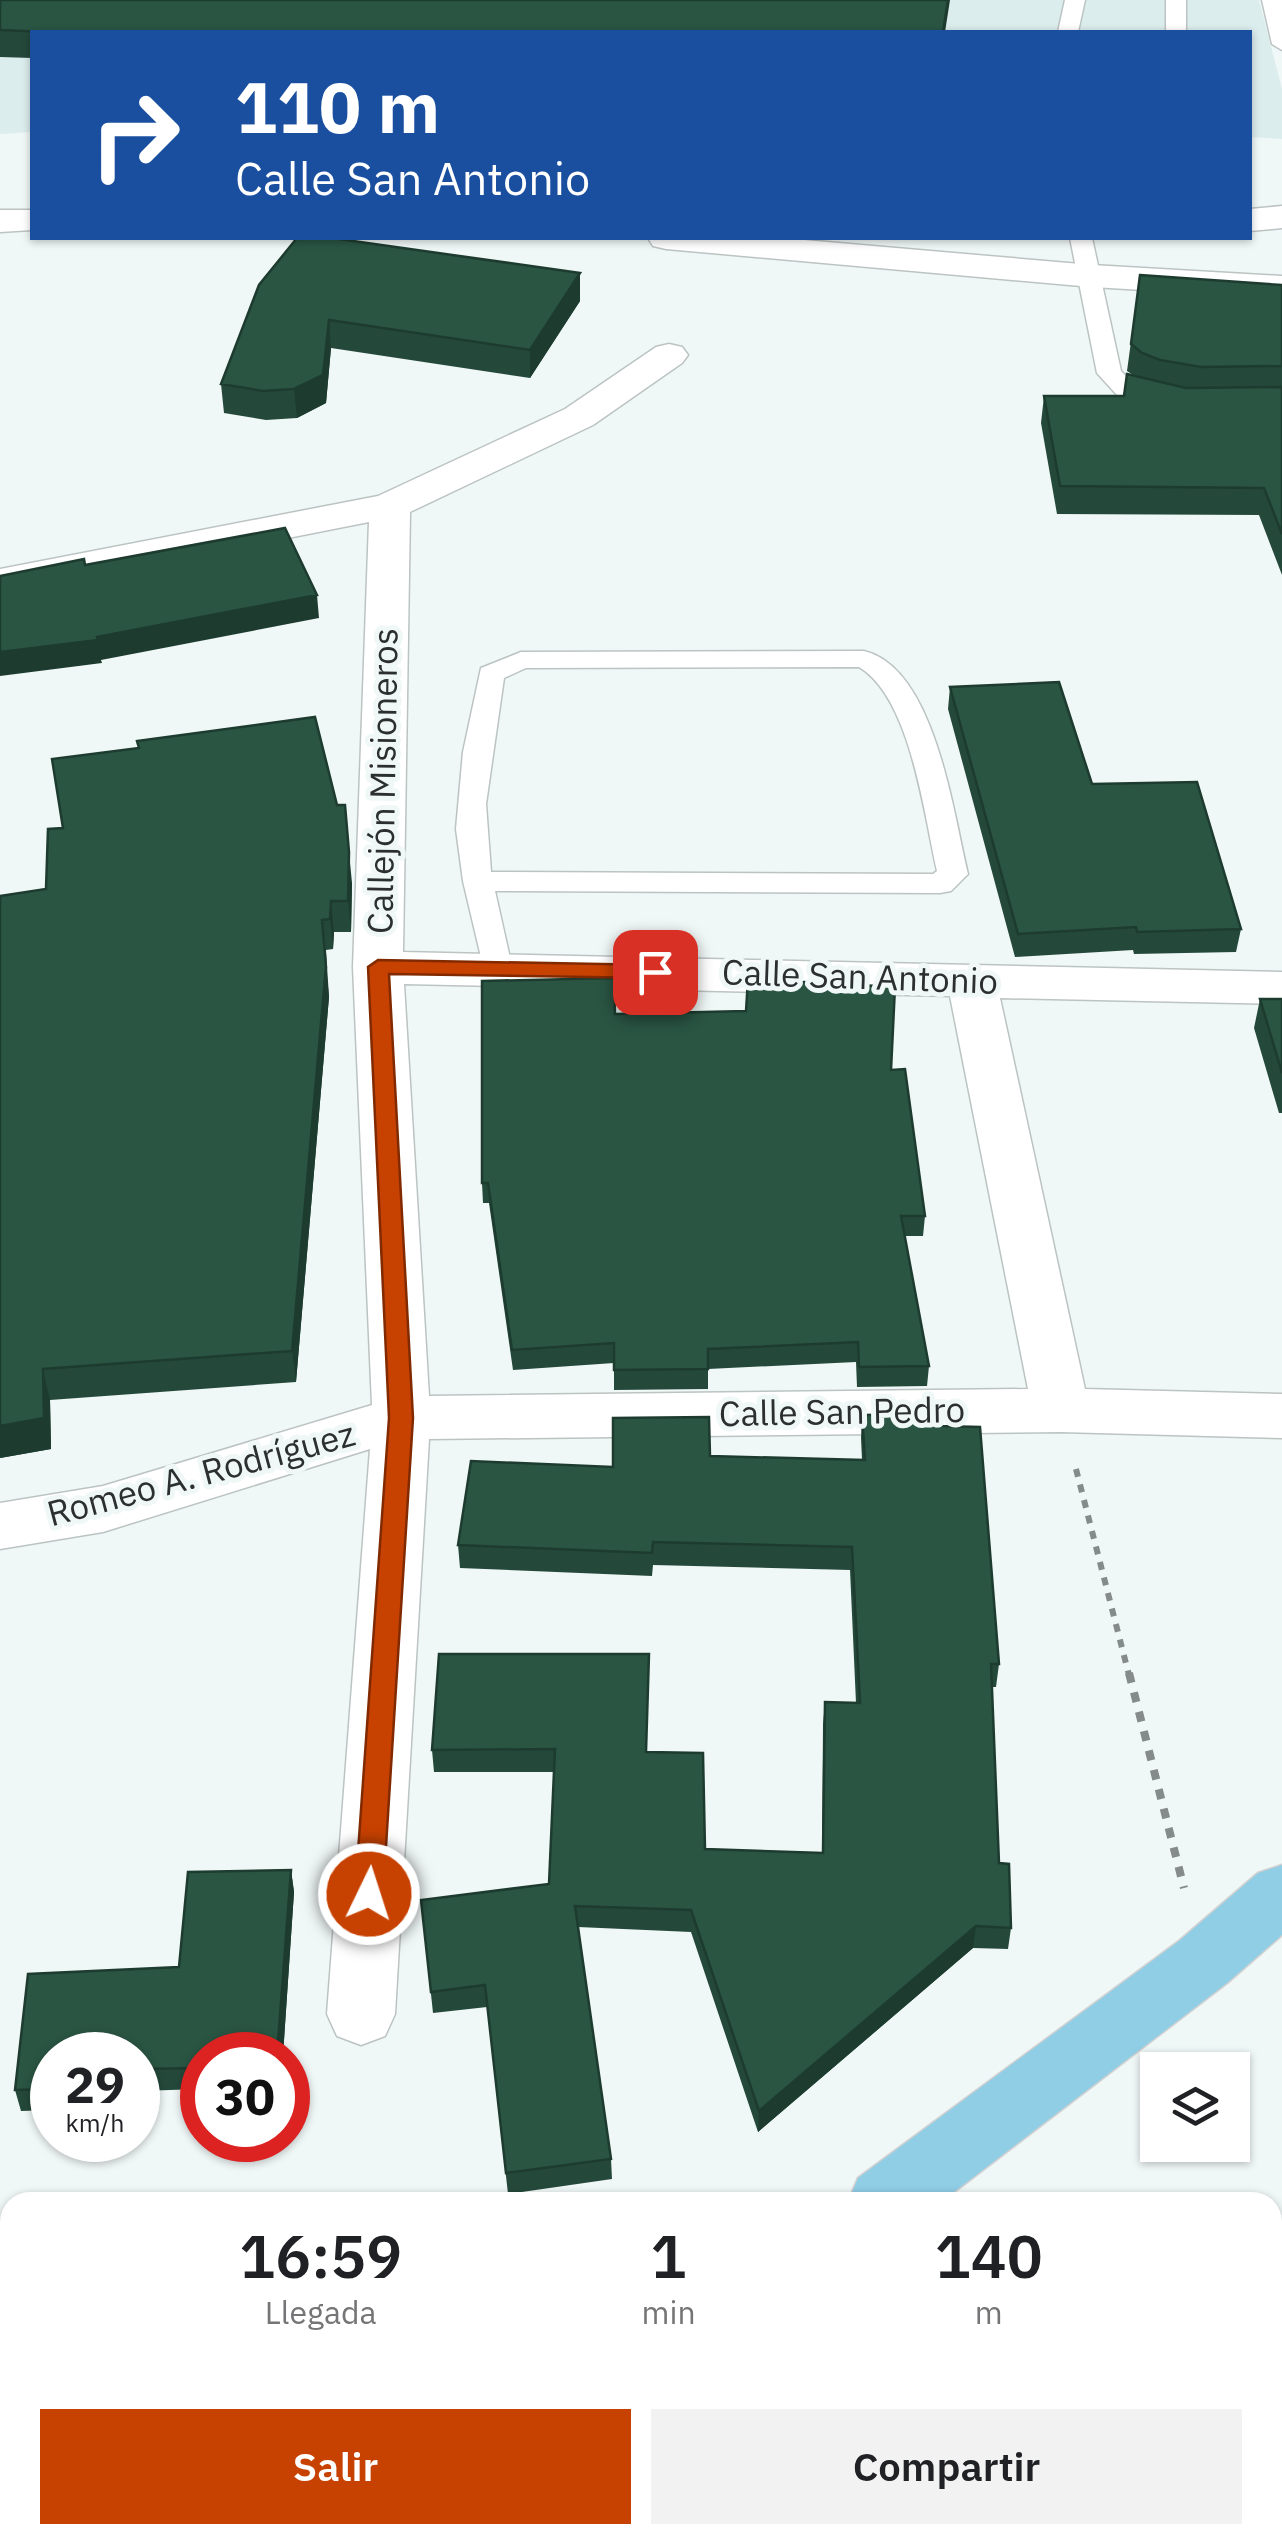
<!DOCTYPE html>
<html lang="es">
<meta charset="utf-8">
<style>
body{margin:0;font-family:"IBM Plex Sans",sans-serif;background:#f2f2f2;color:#202124;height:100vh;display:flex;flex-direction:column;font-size:38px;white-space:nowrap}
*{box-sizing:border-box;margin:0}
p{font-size:32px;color:#757577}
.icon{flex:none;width:55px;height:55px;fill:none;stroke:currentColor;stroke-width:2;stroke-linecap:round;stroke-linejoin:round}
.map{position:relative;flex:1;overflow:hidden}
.drawer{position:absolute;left:0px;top:2192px;width:1282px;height:352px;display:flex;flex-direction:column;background:#fff;border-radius:30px 30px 0 0;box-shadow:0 2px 8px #0004}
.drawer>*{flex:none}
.guide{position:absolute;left:30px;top:30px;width:1222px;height:210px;border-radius:0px;box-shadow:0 2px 8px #0004;background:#1a4fa0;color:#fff;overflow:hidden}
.buttons{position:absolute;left:1140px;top:2052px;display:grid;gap:20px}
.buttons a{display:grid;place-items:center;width:110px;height:110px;border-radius:0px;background:#fff;box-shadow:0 2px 8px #0004;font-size:50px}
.speed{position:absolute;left:30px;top:2032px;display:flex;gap:20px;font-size:50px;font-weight:700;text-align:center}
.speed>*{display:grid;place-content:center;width:130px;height:130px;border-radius:50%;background:#fff;box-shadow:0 2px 8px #0004;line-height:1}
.speed small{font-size:25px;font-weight:400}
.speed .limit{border:15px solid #d22;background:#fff;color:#111}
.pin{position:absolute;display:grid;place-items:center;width:85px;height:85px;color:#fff;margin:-42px;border-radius:20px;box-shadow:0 5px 15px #0006}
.me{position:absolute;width:110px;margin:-55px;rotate:4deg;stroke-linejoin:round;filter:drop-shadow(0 0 8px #0008)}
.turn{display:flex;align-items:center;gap:35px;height:210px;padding:0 40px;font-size:45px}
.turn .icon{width:130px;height:130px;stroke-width:2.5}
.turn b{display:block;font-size:70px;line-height:85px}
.eta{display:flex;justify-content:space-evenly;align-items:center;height:170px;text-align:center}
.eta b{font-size:60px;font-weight:600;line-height:70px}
.cta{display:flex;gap:20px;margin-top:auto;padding:20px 40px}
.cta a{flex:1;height:115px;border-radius:0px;background:#c74100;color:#fff;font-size:40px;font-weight:600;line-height:115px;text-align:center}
.cta a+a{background:#f2f2f2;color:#202124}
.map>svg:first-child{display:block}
</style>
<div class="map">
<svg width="1282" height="2544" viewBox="0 0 1282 2544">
<rect width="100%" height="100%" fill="#f0f7f7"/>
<!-- built -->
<path fill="#dceded" d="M0,0H1259L1282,89V139L1250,137V32H32V132L0,134Z"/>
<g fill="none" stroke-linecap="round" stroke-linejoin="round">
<!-- lane casing -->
<g stroke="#bcc3c3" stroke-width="3">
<path id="lane" d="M1065,0H1085L1078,32H1058Z
M1166,0H1186V32H1166Z
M1262,0H1282V50L1272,44Z
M1070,238H1092L1121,371L1135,385L1179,397L1182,402L1179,407L1170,409L1117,395L1097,373Z
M864,651C935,668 953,813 968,874L951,891L940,893L495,891L512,967L507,974H485L463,881L456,829L463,752L481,668L521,652ZM859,667C911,698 924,815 937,871L933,874L491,872L486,804L504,678L526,668Z"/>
</g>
<!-- street casing -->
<g stroke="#bcc3c3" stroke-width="3">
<path id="street" d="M1282,206V228L1250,231V209Z
M0,210H32V230L0,232Z
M648,238H781L1092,265L1282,276V298L1092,287L666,249L653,246Z
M669,344L682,347L688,355L682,363L593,425L410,512L403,952L1282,972V1004L1000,998L1085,1389L1282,1394V1438L1061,1432L429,1439L395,2014L385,2036L361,2045L337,2036L327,2014L370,1449L103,1532L0,1549V1503L103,1486L372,1405L353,967L369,522L0,595V569L378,496L565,409L656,347ZM404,984L950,996L1028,1389L429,1396Z"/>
</g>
<!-- primary casing -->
<g stroke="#d1d1d1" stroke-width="3">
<path id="primary" d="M1282,1865V1935L1227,1983L941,2202H848L858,2178L1179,1941L1258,1873Z
M394,2535H481L478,2544H391Z"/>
</g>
<!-- path-far1 -->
<path stroke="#858a8a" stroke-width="6" stroke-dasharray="8 8" stroke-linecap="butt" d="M1076,1469L1129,1675"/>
<!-- path -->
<path stroke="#858a8a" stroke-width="8" stroke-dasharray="10 10" stroke-linecap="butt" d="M1129,1673L1184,1888"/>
<!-- lane -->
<use href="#lane" fill="#fff" fill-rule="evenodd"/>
<!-- street -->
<use href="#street" fill="#fff" fill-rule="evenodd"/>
<!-- primary -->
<use href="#primary" fill="#90cee6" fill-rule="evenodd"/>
</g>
<!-- wall -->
<path fill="#24493a" d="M0,0L945,32H32V58L0,57Z
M1140,275L1282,285V575L1259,515L1057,514L1041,423L1044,396H1124L1133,375L1127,371Z
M259,285L580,301L530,378L331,348L326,403L297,418L266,420L224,413L221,384Z
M950,687L1092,784L1241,929L1236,952L1134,954L1133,950L1015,957L948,709Z
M352,883L351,932H334L333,949L326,950L329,997L296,1382L50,1400L51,1449L0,1458V896Z
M1260,999H1282V1113H1279L1254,1028Z
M615,1014L891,1070L925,1216L923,1236H905L929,1366L927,1386L857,1387L856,1362L708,1369V1389L614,1390V1363L513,1370L489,1203H483L482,1183Z
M862,1415L999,1664L996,1687H992L999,1863L1011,1928L1008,1949L973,1948L758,2132L691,1932L578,1927L611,2159L612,2179L508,2194L487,2007L433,2013L421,1900L549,1884L554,1772H434L432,1750L439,1654L647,1752L705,1849L822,1853L823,1724L825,1702L856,1703L850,1570L653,1565L652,1576L460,1568L458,1545L613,1467L710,1456L862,1460L861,1438Z
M291,1870L294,1892L283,2055H202V2089L138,2091V2100V2055H52V2110L21,2111L15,2090L28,1974L179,1967L188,1872Z"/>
<!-- shaded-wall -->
<path fill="#1d3c2f" d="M948,0H950L945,32H943Z
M580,273V301L530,378V350Z
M329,320L331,348L326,403L297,418L294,389Z
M317,595L319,618L101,660L102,663L0,676V652L97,637Z
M349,852L352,883L351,932L348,901Z
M331,901L334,932L333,949L330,919Z
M322,920L329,997L296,1382L292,1351Z
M43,1369L50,1400L51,1449L0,1458V1426Z
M291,1870L294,1892L283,2055H277Z
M976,1926L973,1948L758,2132L759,2111Z"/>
<!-- building -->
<path fill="#2a5543" stroke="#1d3c2f" stroke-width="2.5" d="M0,0H948L943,32H47L0,30Z
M297,238H332L580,273L530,350L329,320L323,375L294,389L263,391L221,384L259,285Z
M1140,275L1282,285V366L1201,367L1160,360L1142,353L1131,344Z
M1127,374L1186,388L1282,387V534L1264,488L1060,486L1044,396H1124Z
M285,528L317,595L97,637L98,640L0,652V576L84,559L85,565Z
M1059,682L1092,784L1197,782L1241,929L1137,932L1136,927L1018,934L950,687Z
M315,717L337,805H345L349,852L348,901H331L330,919L322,920L326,967L292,1351L43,1369L44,1418L0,1426V896L46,889L48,829L63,828L52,759L139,748L137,741Z
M614,978L615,1014L746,1011L748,979L895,987L891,1070L905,1069L925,1216H901L929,1366L859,1367L858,1342L708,1349V1369L614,1370V1343L512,1350L488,1183H482V981Z
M1260,999H1282V1073Z
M938,1414L941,1426L980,1427L999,1664H991L999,1863L1009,1864L1011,1928L976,1926L759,2111L691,1910L575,1906L611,2159L506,2173L485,1985L431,1992L421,1900L549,1884L555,1749L432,1750L439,1654H649L646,1752L703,1753L705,1849L823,1853L825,1702L860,1703L852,1547L653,1542L652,1553L458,1545L471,1461L613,1467V1418L709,1417L710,1456L865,1460L862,1415Z
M291,1870L277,2055H202V2068L138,2069V2055H52V2089L15,2090L28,1974L179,1967L188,1872Z"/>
<!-- route -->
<path fill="#c74100" stroke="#812a00" stroke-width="2.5" d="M378,960L655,965L665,972L655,978L389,974L413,1418L383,1894L379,1903L369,1907L360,1903L355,1894L389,1418L368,967Z"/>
<g text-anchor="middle" stroke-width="10" stroke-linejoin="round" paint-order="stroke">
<!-- street labels -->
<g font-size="35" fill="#2c2f2f" stroke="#f0f7f7">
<text transform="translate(383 781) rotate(-89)" y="12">Callejón Misioneros</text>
<text transform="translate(860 977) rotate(2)" y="12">Calle San Antonio</text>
<text transform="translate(842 1412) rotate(-1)" y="12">Calle San Pedro</text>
<text transform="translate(201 1474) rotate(-15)" y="12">Romeo A. Rodríguez</text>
</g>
</g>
</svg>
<div class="buttons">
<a><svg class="icon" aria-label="layers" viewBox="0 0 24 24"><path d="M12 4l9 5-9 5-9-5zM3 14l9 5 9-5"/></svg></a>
</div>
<div class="speed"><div>29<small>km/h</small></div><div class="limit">30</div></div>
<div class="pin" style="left:655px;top:972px;background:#d93025"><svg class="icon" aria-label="arrive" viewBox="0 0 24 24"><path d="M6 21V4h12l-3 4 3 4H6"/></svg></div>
<svg class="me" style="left:369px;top:1894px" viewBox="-20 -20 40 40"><circle r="17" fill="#c74100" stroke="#fff" stroke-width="3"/><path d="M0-11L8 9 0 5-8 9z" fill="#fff"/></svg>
<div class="guide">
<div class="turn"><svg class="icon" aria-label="right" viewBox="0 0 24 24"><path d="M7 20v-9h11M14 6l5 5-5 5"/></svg><div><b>110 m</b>Calle San Antonio</div></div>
</div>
<section class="drawer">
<div class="eta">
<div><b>16:59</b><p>Llegada</p></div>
<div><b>1</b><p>min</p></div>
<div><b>140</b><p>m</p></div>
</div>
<div class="cta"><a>Salir</a><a>Compartir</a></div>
</section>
</div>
